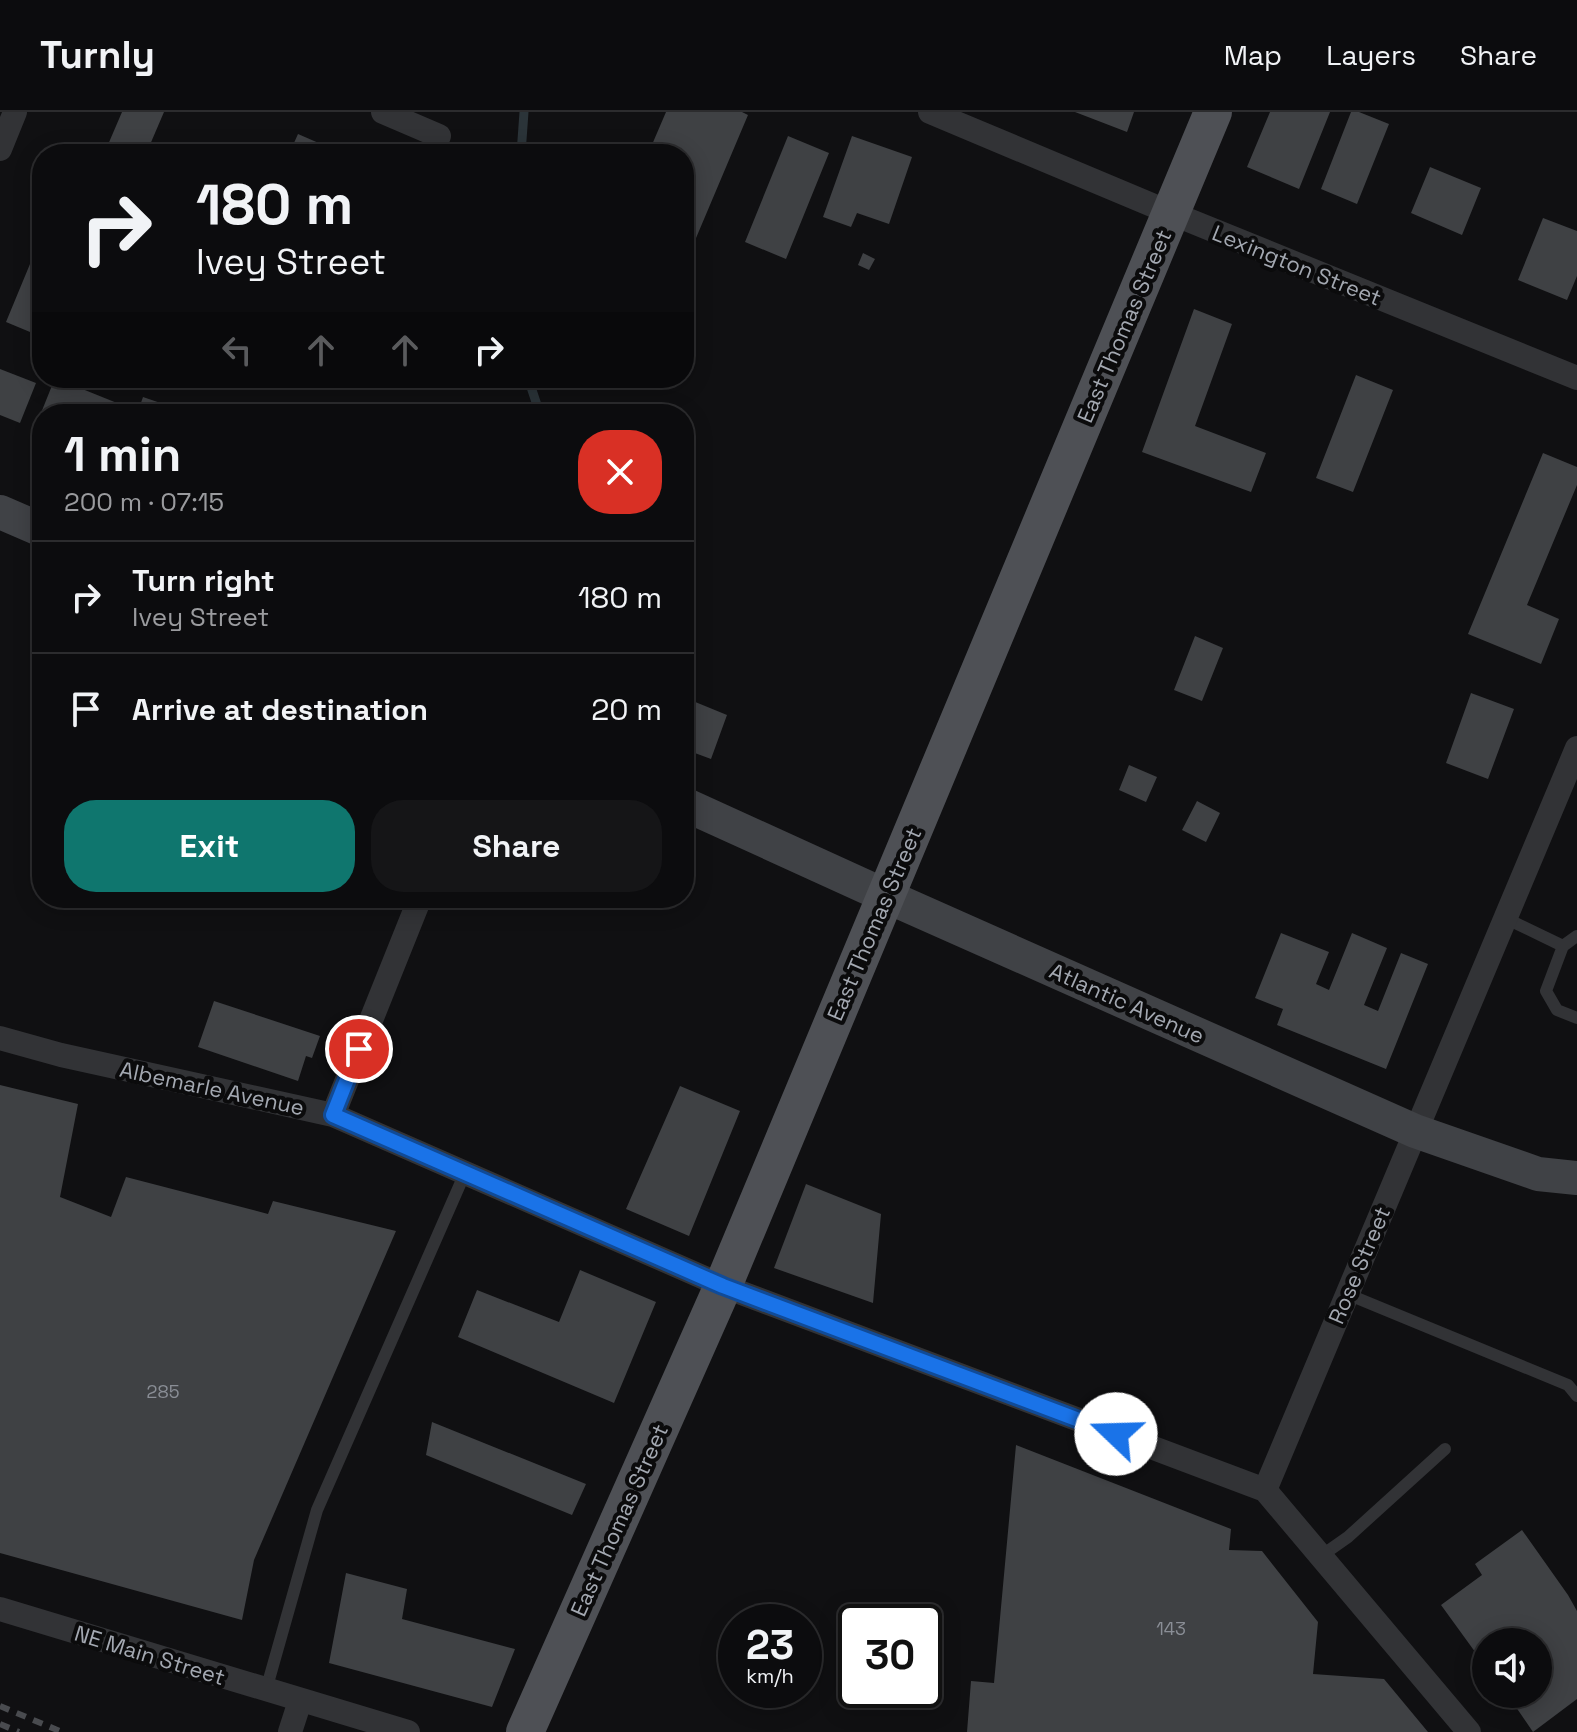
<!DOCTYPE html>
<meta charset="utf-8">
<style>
body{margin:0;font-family:"Space Grotesk",sans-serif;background:#151517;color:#f1f3f6;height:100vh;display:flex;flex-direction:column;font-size:30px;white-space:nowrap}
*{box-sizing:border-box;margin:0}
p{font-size:26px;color:#9a9b9e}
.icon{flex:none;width:44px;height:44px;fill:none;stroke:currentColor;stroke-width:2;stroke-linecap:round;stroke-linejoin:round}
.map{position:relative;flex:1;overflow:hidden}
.side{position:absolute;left:32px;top:292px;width:662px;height:504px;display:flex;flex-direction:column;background:#0c0c0e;border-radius:32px;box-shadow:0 4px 20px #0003,0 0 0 2px #2c2c2e}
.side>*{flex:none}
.top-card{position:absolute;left:32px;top:32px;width:662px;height:244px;border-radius:32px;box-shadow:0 4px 20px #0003,0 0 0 2px #2c2c2e;background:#0c0c0e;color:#f1f3f6;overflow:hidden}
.fabs{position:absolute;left:1472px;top:1516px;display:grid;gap:16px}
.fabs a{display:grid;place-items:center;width:80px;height:80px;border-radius:50%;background:#0c0c0e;box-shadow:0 4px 20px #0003,0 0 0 2px #2c2c2e;font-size:40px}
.speed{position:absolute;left:718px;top:1492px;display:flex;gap:16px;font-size:40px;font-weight:700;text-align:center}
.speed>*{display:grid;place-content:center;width:104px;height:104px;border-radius:50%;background:#0c0c0e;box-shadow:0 4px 20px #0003,0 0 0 2px #2c2c2e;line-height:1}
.speed small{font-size:20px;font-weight:400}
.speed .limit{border:4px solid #111;border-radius:12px;background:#fff;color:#111}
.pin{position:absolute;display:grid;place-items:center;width:68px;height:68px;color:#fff;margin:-34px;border:4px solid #fff;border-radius:50%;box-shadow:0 2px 8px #0007}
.me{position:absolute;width:88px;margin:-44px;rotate:291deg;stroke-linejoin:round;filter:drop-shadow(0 0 6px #0008)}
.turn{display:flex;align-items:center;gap:28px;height:168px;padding:0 32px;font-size:36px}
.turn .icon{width:104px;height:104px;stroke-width:2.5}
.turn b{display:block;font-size:56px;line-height:68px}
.lanes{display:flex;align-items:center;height:76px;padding:0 32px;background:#0003;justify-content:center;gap:40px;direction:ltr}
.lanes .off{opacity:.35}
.round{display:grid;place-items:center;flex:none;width:84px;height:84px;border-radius:32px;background:#151517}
.overview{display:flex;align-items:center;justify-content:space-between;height:136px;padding:0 32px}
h1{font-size:48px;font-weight:700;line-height:60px}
.button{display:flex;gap:16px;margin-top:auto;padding:16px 32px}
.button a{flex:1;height:92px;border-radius:32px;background:#0f766e;color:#fff;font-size:32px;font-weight:700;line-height:92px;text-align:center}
.button a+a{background:#151517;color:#f1f3f6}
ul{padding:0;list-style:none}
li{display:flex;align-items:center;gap:24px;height:112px;padding:0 32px;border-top:2px solid #2c2c2e}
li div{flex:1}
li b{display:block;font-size:30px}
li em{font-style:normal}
header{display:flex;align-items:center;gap:48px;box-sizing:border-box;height:112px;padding:0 40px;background:#0c0c0e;border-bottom:2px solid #2c2c2e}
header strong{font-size:38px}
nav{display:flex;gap:44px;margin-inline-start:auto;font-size:28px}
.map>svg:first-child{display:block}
</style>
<header>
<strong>Turnly</strong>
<nav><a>Map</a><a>Layers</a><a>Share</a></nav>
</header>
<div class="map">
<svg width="1577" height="1620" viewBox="0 0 1577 1620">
<rect width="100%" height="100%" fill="#101012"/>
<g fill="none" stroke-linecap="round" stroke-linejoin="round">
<!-- stream -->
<path stroke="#2b3439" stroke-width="9" d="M521,42L524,0
M528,266L540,302"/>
</g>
<!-- building -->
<path fill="#3f4144" d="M122,0H164L146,42H104Z
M666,0H742L748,3L688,145L684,144V42H648Z
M1075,0H1134L1127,20Z
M1270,0H1330L1299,77L1247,55Z
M1351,0H1359L1389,12L1357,92L1321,77Z
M298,22L344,42H289Z
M788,24L829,41L786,147L745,130Z
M852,24L912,45L889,112L857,101L851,115L823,105Z
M1430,55L1481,76L1462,123L1411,101Z
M1543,106L1577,119V164L1567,188L1518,168Z
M42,123V225L6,210Z
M863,141L875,147L869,158L858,153Z
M1194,197L1232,212L1195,314L1266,341L1251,380L1142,340Z
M0,257L36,271L20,311L0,303Z
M1356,263L1393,278L1353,380L1316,366Z
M55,266L122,293L118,302H42V313L37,311Z
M143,285L181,298L179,302H137Z
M1543,341L1577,355V373L1527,493L1559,507L1541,552L1468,522Z
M1195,524L1223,536L1202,589L1174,578Z
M1471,581L1514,597L1488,667L1446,651Z
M688,587L727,603L711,647L684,637V597Z
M1129,653L1157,665L1146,690L1119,678Z
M1197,689L1220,701L1206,730L1182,718Z
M1281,821L1329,840L1316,872L1329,878L1352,821L1387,836L1364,893L1378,899L1401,841L1428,852L1386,957L1277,913L1283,897L1255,886Z
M214,889L320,924L312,946L306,944L298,969L198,935Z
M0,973L78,992L60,1085L111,1105L126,1065L268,1102L273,1089L396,1119L254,1448L242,1508L0,1441Z
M680,974L740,999L689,1124L626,1097Z
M806,1072L881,1102L873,1191L774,1156Z
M580,1158L656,1190L614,1291L458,1225L477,1178L559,1210Z
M432,1310L586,1372L572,1403L426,1343Z
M1016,1333L1231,1417L1229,1438L1262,1439L1318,1510L1313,1562L1384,1567L1428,1620H967L971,1569L994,1571Z
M1522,1418L1568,1483L1577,1499V1587L1533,1620L1507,1582H1538V1530H1486V1555L1441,1493L1482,1463L1475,1452Z
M346,1461L407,1477L402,1507L515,1537L492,1595L329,1551Z"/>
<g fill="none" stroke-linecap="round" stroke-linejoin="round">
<!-- service -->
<path stroke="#323336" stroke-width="12" d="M1505,806L1563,834L1546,879L1557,898L1577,906
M1563,834L1577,824
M1347,1182L1568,1273L1577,1284
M1321,1444L1348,1425L1445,1337
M266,1578L317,1398L465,1061"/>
<!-- minor -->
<path stroke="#323336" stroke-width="24" d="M383,0L439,24
M930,0L1171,101L1577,266
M0,37L15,0
M0,926L61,943L333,1003L723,1174L1265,1378
M333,1003L420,786
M0,1497L408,1620
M290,1620L300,1589
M1469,1620L1265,1378L1577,636"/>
<!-- secondary -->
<path stroke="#404246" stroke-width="34" d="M0,400L42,418
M684,692L886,784L1415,1019L1538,1062L1577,1066"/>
<!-- primary -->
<path stroke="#4e5055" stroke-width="38" d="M525,1620L723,1174L1213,0"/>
<!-- rail -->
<path stroke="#494b4f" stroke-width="6" stroke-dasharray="10 8" stroke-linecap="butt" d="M0,1594L62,1620
M0,1612L19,1620"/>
</g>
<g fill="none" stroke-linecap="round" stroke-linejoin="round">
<!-- route casing -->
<g stroke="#114b97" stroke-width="20">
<path id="route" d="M359,937L333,1003L723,1174L1116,1322"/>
</g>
<!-- route -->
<use href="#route" stroke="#1a73e8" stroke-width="14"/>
</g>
<g text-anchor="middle" stroke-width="8" stroke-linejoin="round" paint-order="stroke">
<!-- number labels -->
<g font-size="18" fill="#8a8e96">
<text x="163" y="1286">285</text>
<text x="1171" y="1523">143</text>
</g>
<!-- street labels -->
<g font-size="22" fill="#a3a8b1" stroke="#0b0b0c">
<text transform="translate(1297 153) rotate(22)" y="8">Lexington Street</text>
<text transform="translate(1124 214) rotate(-67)" y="8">East Thomas Street</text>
<text transform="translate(874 812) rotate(-67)" y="8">East Thomas Street</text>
<text transform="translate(1127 891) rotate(24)" y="8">Atlantic Avenue</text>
<text transform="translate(212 976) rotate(12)" y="8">Albemarle Avenue</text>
<text transform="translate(1359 1153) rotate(-67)" y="8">Rose Street</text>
<text transform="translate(619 1408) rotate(-66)" y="8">East Thomas Street</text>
<text transform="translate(150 1543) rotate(17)" y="8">NE Main Street</text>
</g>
</g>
</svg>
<div class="fabs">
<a><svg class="icon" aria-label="sound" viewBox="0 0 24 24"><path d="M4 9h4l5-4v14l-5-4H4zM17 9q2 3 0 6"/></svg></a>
</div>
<div class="speed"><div>23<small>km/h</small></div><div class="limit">30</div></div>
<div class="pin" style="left:359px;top:937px;background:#d93025"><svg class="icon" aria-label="arrive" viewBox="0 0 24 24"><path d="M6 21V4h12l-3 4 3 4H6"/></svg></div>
<svg class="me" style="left:1116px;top:1322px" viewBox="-20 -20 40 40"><circle r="19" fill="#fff"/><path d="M0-13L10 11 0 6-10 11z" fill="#1a73e8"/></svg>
<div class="top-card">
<div class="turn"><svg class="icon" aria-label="right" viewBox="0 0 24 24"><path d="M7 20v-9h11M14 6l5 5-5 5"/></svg><div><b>180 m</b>Ivey Street</div></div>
<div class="lanes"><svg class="icon off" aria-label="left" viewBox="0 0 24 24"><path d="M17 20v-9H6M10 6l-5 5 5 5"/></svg><svg class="icon off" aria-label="ahead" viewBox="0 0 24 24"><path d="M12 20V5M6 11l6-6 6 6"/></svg><svg class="icon off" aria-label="ahead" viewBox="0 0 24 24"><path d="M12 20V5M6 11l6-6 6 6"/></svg><svg class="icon" aria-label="right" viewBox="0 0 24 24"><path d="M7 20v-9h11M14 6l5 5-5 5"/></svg></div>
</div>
<section class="side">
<div class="overview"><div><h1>1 min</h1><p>200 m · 07:15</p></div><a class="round" style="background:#d93025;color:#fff"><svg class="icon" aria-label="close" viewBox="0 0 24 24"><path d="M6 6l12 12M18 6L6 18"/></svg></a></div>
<ul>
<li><svg class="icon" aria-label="right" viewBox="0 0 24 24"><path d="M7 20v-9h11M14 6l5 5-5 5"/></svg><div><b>Turn right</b><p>Ivey Street</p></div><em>180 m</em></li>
<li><svg class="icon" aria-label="arrive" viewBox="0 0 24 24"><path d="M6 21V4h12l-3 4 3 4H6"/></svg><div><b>Arrive at destination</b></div><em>20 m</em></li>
</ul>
<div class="button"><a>Exit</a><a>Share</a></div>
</section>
</div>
